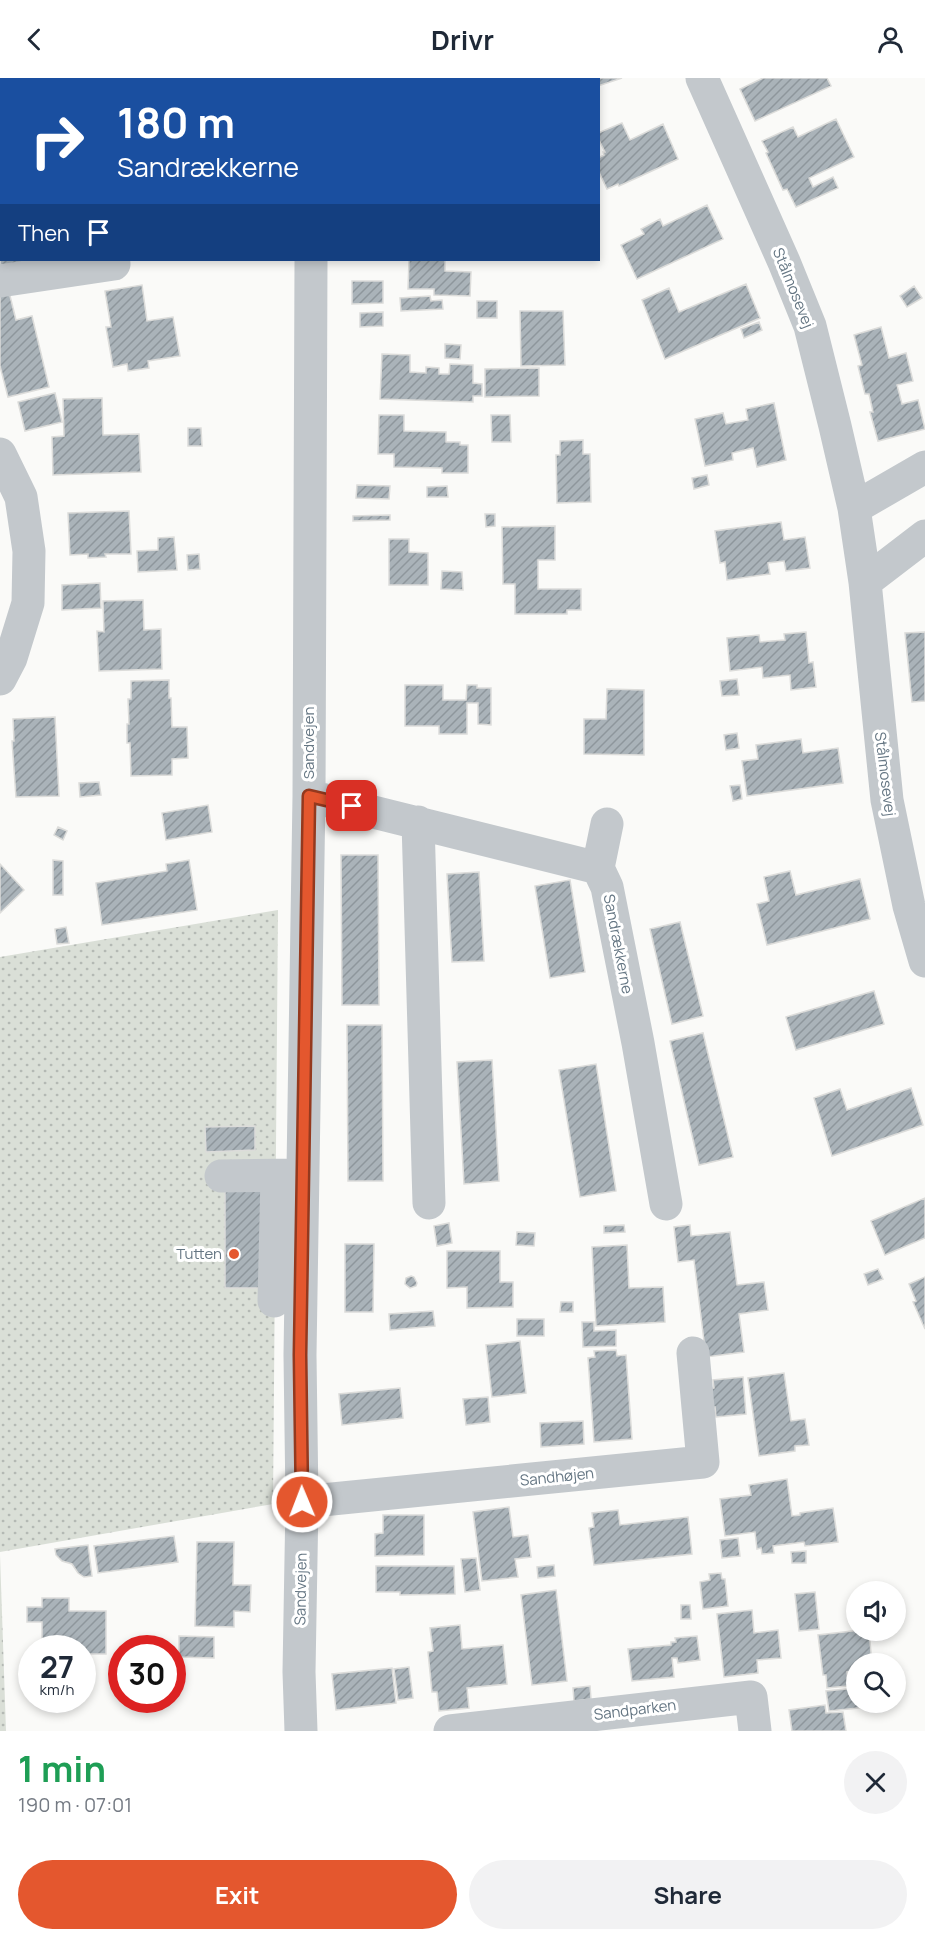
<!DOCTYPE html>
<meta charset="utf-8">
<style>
body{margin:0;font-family:Manrope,sans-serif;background:#f2f2f3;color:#1f2937;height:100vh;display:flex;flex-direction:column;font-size:22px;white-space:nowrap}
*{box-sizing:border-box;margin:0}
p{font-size:20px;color:#747a83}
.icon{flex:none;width:33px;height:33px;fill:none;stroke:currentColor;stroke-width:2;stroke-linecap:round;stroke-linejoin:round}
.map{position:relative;height:1653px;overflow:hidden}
.panel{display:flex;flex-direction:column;background:#fff;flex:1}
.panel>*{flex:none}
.top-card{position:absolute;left:0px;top:0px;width:600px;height:183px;box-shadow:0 3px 9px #0003;background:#1a4fa0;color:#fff;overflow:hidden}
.fabs{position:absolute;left:846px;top:1503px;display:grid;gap:12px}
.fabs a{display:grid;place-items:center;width:60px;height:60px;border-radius:50%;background:#fff;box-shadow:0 3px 9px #0003;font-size:30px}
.speed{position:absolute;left:18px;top:1557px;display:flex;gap:12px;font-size:30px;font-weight:700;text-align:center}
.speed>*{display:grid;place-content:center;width:78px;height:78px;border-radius:50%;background:#fff;box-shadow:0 3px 9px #0003;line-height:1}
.speed small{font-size:15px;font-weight:400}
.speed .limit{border:9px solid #d22;background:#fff;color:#111}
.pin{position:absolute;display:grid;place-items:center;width:51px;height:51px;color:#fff;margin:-26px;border-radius:12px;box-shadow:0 3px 9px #0006}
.me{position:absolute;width:66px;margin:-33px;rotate:359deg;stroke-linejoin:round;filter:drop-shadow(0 0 4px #0008)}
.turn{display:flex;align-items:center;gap:21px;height:126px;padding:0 18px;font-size:27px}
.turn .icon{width:78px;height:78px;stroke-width:2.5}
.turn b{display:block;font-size:42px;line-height:51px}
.then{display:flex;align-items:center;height:57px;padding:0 18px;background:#0003;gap:12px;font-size:22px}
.round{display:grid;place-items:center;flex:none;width:63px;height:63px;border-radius:32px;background:#f2f2f3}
.headline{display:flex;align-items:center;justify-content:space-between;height:102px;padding:0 18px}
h1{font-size:36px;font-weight:700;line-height:45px;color:#1e9e55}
.button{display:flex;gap:12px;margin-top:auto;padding:12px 18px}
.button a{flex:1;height:69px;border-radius:36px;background:#e4572e;color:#fff;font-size:24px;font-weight:700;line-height:69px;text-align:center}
.button a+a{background:#f2f2f3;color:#1f2937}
header{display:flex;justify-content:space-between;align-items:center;height:78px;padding:0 18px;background:#fff;font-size:27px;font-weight:700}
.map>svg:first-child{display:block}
</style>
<header><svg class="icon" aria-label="back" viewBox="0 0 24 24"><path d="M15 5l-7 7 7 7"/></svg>Drivr<svg class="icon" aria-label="person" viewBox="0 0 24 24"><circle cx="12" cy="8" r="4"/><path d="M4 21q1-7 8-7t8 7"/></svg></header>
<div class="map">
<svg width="925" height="1653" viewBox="0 0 925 1653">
<defs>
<pattern id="park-dots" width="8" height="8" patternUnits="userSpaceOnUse" patternTransform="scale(1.5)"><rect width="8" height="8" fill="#dadfd7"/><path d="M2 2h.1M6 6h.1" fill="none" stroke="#b4b9b4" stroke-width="1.8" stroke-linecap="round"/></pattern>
<pattern id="building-hatch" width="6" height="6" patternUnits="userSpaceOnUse" patternTransform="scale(1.5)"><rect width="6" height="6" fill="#aab3b9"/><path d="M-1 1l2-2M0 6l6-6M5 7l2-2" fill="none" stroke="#8e969c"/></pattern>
</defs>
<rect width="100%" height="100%" fill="#fafaf8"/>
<!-- park -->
<path fill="url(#park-dots)" d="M278,832L273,1426L0,1474V879Z
M0,1477L6,1653H0Z"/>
<!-- building -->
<path fill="url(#building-hatch)" stroke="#dcdcda" stroke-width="1.5" d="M565,0H622L598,8V2H566Z
M763,0H827L831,8L755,43L740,11Z
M836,41L854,79L809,100L813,109L833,99L838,110L796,129L787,111L783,112L766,75L768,74L762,63L793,49L798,59Z
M622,45L630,62L663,46L678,81L619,108L618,106L607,111L598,92V80L604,77L603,74H605L598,60V55Z
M0,120L2,182H22V186L0,189Z
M707,127L723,161L637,201L621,167L644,156L641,151L660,141L663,148Z
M409,182H445V193L471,194L470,218L434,217V211H408Z
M352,203H383V225L352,226Z
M746,206L760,240L665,281L642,222L669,210L679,234Z
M142,207L147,243L173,239L180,278L148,283L149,290L128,293L127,286L113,289L106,249H111L105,213Z
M914,208L922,220L907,229L900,218Z
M9,214L16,242L32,238L49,309L8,319L0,288V216Z
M430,218L431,223L442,222L443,231L401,233L400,220Z
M477,223H497V240H477Z
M520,233H563L565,287L521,288Z
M383,234V248L360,249V235Z
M759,244L762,252L744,260L741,251Z
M881,249L889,280L906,275L913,303L897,307L902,326L918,322L925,351L878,363L870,334H873L869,316H865L858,288L862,287L854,257Z
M445,266L461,267L460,281L445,280Z
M382,276L410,277V294L426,295V289L439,290V296H449L450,286L473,287V305L482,306V318H473V324L380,321Z
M539,290V318L485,319V291Z
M55,315L62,344L25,353L18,324Z
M102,320L103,357L139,356L141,394L53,397L52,359L64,358L63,321Z
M774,325L786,382L757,389L753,370L732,375L733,382L705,388L695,341L723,335L726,346L748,342L746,331Z
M379,337H404V353L446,354V364H460V367H468V395H442V390L394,389V376H378Z
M491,337H510L511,364H492Z
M188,350H201L202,368H188Z
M583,362V376H590L591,424L557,425L556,377H560V363Z
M707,397L709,407L694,411L692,400Z
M357,407L390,408L389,421L356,420Z
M447,408L448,419H427V409Z
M129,433L131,476H105L106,479L88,480V476L70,477L68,435Z
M485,436H495V448L486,449Z
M390,437V442L353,443V438Z
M781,444L784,462L805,459L810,490L786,493L784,483L768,485L770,496L727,502L725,484L720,485L715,453Z
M555,448V482H538V511H581V532H567V536H515V506H503L502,449Z
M174,459L177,492L138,494L137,473L158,472V460Z
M389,461H409V474L428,475V507H389Z
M199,476L200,491L188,492L187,477Z
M442,493L462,494L463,512L441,511Z
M100,505L101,530L62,532V507Z
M143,522L144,552L161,551L162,591L99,593L97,553L104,554L103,523Z
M806,554L809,585L813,584L816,609L791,612L790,597L763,600L762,589L730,593L727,560L759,557L760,564L785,562L784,556Z
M925,554V623L912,624L905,555Z
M737,601L739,617L722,618L720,603Z
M169,602V620H171L172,649H187L188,680L172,681V697L131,698L130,665H127V646H129L128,621H131V603Z
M405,607H443V622H466L467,607H477V610H491V647L478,646V625H467V656H439V648H405Z
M607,611L644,612V677L584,676V641H606Z
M55,639L59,718L16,719L12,663H14L13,641Z
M737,655L739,670L726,672L724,657Z
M801,661L803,675L838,670L843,705L747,718L742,683L758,681L756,667Z
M99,704L101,717L80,719L79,705Z
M740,707L742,721L733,723L730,708Z
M208,727L212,754L166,762L162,735Z
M58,749L67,753L63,762L54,757Z
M341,777H378L379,927H342Z
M53,782L63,783V817H53Z
M189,782L197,832L102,847L96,805L167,793L166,786Z
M0,786L24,812L0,835Z
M790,793L796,817L860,801L870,841L767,867L757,826L769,823L764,799Z
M479,794L484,883L452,884L447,796Z
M570,802L585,894L550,900L535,808Z
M680,844L703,938L672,946L650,851Z
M66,849L69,865L57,866L55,851Z
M874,913L884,946L796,972L786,939Z
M347,947H382L383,1103H348Z
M703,955L733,1079L699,1087L670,963Z
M492,982L499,1103L464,1106L457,984Z
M596,986L616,1113L580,1119L559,992Z
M911,1010L923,1047L832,1078L814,1020L840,1011L847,1032Z
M255,1048V1072L206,1074L205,1049Z
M225,1112H268L267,1210H225Z
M925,1120V1160L885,1177L871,1143Z
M449,1145L452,1165L437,1168L434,1148Z
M624,1147L625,1154L604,1155V1148Z
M690,1147L691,1158L730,1154L737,1207L764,1204L768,1232L739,1236L744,1274L706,1279L694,1182L678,1184L674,1149Z
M517,1154L535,1155L534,1168L516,1167Z
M345,1166H374L373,1234H345Z
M627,1167L629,1210L663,1209L665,1244L596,1248L592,1169Z
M447,1173H500V1204H513V1229L467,1230V1209L447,1210Z
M878,1191L883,1201L868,1207L864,1196Z
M411,1198L414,1199L417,1205L416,1208L410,1210L405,1206L406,1200Z
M925,1199V1251L913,1224L916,1223L909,1206Z
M561,1224H573V1234H560Z
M433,1233L435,1248L390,1252L389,1236Z
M517,1241H544V1258H517Z
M582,1244H594V1253L616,1252V1268L583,1269Z
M520,1263L526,1315L492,1319L486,1267Z
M616,1272L617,1278L626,1277L632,1361L594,1364L588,1280L595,1279L594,1273Z
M784,1295L791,1343L805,1341L809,1367L795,1368V1373L759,1378L748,1300Z
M743,1299L746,1336L716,1339L715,1329L710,1330L709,1311L714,1310L713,1302Z
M400,1310L403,1340L342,1347L339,1316Z
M488,1319L490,1344L466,1347L463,1321Z
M583,1343L584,1366L541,1369L540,1345Z
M787,1401L792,1438L800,1437V1435L833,1430L838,1464L805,1468L804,1464L773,1468L774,1475L762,1476L761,1470L757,1471L755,1454L725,1458L720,1421L751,1417L749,1407Z
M509,1429L513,1459L528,1457L531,1479L515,1481L518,1499L482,1503L473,1434Z
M618,1432L620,1447L688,1439L692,1476L594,1487L589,1450L594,1449L592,1435Z
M383,1437H424V1477L375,1478V1456L383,1455Z
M174,1458L178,1484L98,1495L94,1468Z
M738,1460L740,1478L722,1480L720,1462Z
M197,1464H234L233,1507H251L250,1534L234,1533V1549L195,1548Z
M88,1467L92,1498L84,1499L78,1495L72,1486L62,1483L56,1477L55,1471Z
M806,1473V1485H792L791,1474Z
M476,1480L480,1512L465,1514L461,1481Z
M554,1487L555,1498L538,1500L537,1489Z
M376,1488H454L455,1516L400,1517V1514H376Z
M721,1495L722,1501H725L728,1528L703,1531L700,1504L710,1502L709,1496Z
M556,1512L567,1603L532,1607L521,1517Z
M815,1514L819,1551L799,1553L795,1516Z
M42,1520H69V1533H106V1576H82V1570H42V1544H27V1529H42Z
M681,1527H690L691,1541H681Z
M752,1532L754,1555L778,1552L781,1580L757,1582L758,1595L724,1599L717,1536Z
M460,1547L462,1571L503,1567L507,1606L467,1610L469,1630L439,1633L437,1614H432L428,1574L433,1573L430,1550Z
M861,1552H869L872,1586H856V1593L847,1594L848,1608L827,1610L826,1597H823L818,1557Z
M179,1558L214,1559V1580L179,1579Z
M697,1558L700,1582L678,1585L677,1580H672L674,1599L632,1603L628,1571L671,1567V1564H676L675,1560Z
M25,1578H32V1596H25Z
M409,1589L413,1620L398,1622L394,1591Z
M392,1590L396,1625L336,1632L332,1596Z
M590,1608L591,1621L574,1623L573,1610Z
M856,1610V1624H867L868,1629L829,1633L826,1613Z
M825,1627L826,1635L843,1634L846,1653H792L789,1632Z"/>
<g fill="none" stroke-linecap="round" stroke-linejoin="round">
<!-- minor -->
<path stroke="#c3c8cc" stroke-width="33" d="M702,0L784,184L810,248L835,348L854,430L865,504L887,722L909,828L925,883
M311,2V0
M0,203L114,186
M0,376L21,419L29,473L28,525L11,580L0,601
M854,430L925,389
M865,504L925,458
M309,718L598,790L607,809L638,965L666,1126
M418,744L429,1125
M598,790L607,746
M221,1098L299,1097
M274,1223L277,1098
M302,1424L703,1384L693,1275
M301,1653L299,1594L302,1424L300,1277L309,718L311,182
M450,1653L751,1619L755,1653"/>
</g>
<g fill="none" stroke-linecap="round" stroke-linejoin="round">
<!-- route casing -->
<g stroke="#94391e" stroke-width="15">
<path id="route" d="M302,1424L300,1277L309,718L352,728"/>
</g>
<!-- route -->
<use href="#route" stroke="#e4572e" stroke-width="10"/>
</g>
<!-- markers -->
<circle fill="#e4572e" stroke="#fff" stroke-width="2" cx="234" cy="1176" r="6"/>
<g text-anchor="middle" stroke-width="6" stroke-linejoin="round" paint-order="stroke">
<!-- street labels -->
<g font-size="15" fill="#657683" stroke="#fff">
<text transform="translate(793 210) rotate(68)" y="5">Stålmosevej</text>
<text transform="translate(309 665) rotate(-90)" y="5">Sandvejen</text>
<text transform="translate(885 696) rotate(83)" y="5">Stålmosevej</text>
<text transform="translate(618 866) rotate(79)" y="5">Sandrækkerne</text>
<text transform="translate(557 1399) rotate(-6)" y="5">Sandhøjen</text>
<text transform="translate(301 1511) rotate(-89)" y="5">Sandvejen</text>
<text transform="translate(635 1632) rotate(-7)" y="5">Sandparken</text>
</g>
<!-- poi labels -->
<g font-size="15" fill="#657683" stroke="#fff" text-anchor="end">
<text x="222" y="1181">Tutten</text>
</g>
</g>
</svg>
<div class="fabs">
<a><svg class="icon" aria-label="sound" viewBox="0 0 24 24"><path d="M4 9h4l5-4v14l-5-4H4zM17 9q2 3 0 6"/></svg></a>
<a><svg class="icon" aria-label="search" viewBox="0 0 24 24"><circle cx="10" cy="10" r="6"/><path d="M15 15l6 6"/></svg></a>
</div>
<div class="speed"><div>27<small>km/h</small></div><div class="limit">30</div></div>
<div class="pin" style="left:352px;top:728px;background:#d93025"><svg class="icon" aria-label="arrive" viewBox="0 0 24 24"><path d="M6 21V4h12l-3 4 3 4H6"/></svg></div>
<svg class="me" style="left:302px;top:1424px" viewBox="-20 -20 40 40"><circle r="17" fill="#e4572e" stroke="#fff" stroke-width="3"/><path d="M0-11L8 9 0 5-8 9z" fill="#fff"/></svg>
<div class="top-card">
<div class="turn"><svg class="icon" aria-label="right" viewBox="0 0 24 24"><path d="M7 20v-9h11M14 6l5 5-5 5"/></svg><div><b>180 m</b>Sandrækkerne</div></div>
<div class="then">Then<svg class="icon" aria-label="arrive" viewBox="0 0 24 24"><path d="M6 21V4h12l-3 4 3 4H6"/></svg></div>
</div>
</div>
<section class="panel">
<div class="headline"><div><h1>1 min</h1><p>190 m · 07:01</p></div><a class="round"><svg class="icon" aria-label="close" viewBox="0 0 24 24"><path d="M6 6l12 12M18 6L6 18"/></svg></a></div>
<div class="button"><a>Exit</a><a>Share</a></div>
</section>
